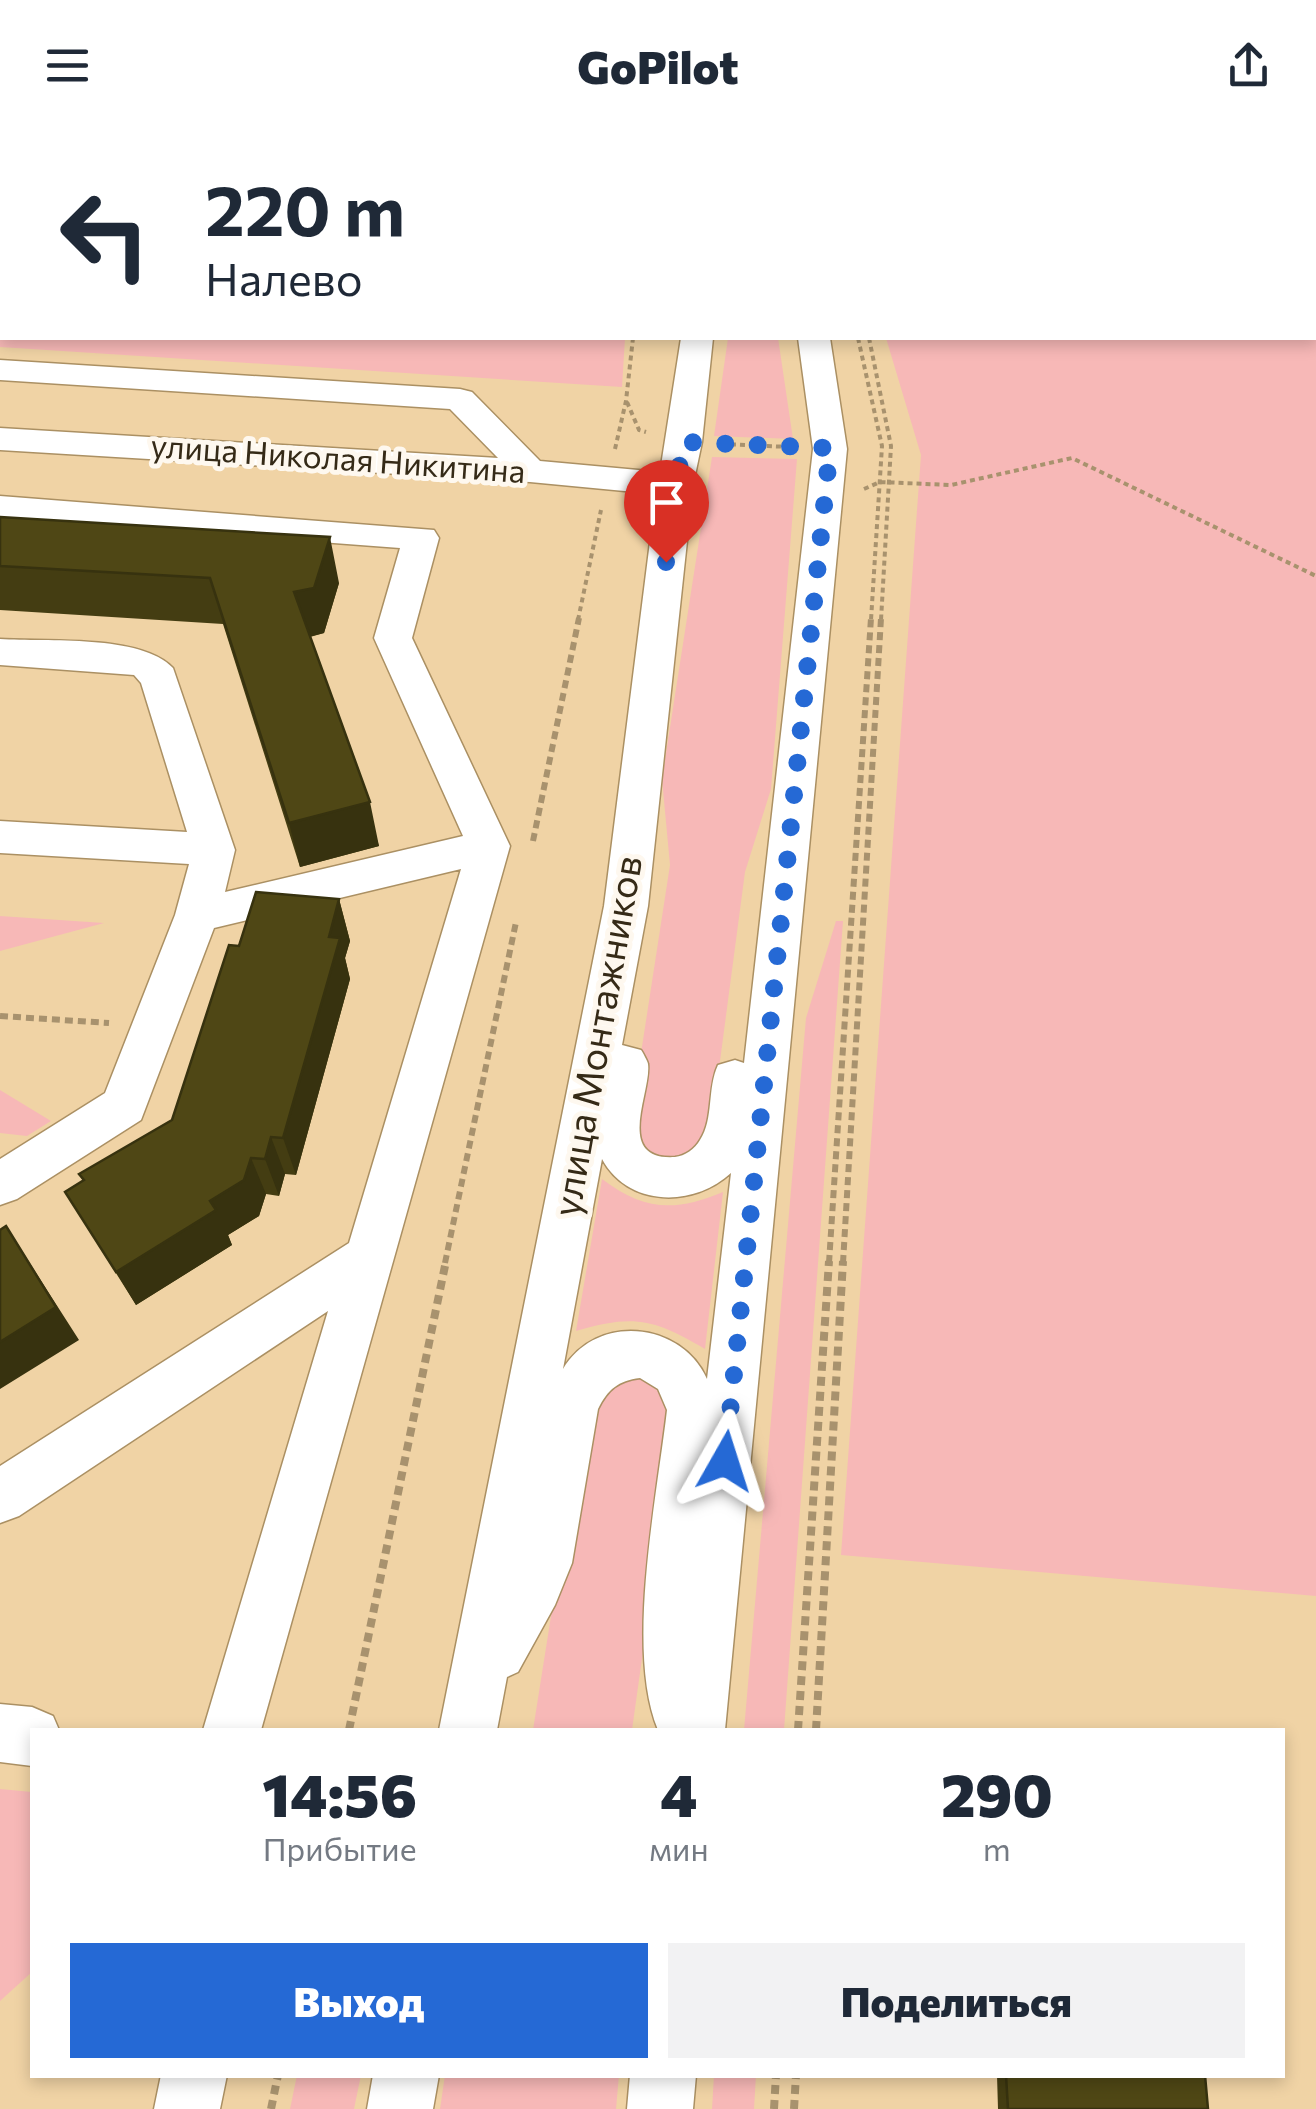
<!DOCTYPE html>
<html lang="ru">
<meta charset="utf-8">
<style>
body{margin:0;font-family:Commissioner,sans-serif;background:#f2f2f3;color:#1f2937;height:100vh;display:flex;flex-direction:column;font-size:38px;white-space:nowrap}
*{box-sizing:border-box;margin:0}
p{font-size:32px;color:#747a83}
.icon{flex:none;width:55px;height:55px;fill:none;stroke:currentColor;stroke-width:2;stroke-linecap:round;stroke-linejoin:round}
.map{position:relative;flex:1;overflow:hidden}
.side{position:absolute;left:30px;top:1598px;width:1255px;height:350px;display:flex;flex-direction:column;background:#fff;border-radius:0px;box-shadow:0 5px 15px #0003}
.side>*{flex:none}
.banner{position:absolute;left:0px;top:0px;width:1318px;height:210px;box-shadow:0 5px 15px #0003;background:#fff;color:#1f2937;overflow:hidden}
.pin{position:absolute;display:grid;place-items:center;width:85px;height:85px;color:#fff;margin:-102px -42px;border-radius:50% 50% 50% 0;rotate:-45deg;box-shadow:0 0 10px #0007}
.pin .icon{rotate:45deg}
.me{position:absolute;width:110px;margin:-55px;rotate:6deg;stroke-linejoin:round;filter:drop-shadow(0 0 8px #0008)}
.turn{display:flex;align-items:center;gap:35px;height:210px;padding:0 40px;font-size:45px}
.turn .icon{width:130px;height:130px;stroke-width:2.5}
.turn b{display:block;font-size:70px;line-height:85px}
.eta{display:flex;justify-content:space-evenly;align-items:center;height:170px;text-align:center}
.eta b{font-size:60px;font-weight:800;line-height:70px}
.primary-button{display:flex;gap:20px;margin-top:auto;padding:20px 40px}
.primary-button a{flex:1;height:115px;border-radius:0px;background:#2569d5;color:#fff;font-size:40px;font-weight:800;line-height:115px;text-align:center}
.primary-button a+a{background:#f2f2f3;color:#1f2937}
header{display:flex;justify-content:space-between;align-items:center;height:130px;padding:0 40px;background:#fff;font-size:45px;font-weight:800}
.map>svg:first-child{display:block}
</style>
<header><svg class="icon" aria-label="menu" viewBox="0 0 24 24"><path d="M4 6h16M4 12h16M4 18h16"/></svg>GoPilot<svg class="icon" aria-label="share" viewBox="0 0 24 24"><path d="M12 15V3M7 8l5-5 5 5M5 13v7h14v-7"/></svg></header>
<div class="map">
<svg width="1316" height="1979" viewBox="0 0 1316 1979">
<rect width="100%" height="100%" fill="#f0d3a5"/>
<!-- green -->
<path fill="#f7b8b7" d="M0,0H619L2,2V208H625L622,257L0,217Z
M908,0H1316V1466L841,1425L921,325L886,208H1315V2Z
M728,208H778L793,309L714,306Z
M712,327L797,329L771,659L745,742L711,999L688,1030L648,1026L631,988L670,735L662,649Z
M0,786L104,793L0,821Z
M836,791H843L784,1600H744L806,888Z
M0,960L51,991L27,1006L0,1003Z
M602,1049C644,1081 675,1082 723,1062L705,1219C654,1189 634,1184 576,1201Z
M648,1243L677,1278L632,1600H533L585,1271L601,1252Z
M0,1659L32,1662V1842L0,1871Z
M297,1945H361L354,1979H290Z
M445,1945H619L616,1979H440Z
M714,1945H756L754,1979H712Z"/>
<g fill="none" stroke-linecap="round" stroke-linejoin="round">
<!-- minor casing -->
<g stroke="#ab9063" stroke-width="3">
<path id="minor" d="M700,0H728L729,2H701Z
M779,0H807V2H779Z
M681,208H713L702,312L693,355L648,776L622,915L641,920C642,921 648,932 648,934C652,961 613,1031 675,1027C685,1026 695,1019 700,1010C714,989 707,958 718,935L735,930L744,933L813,319L798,208H830L847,319L725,1600H658C625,1521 657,1367 667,1280L658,1259L640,1248C618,1251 608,1259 598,1279L572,1433L555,1475L518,1542L507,1547L497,1600H439L604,776L656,364L530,352L0,320V298L498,328L450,279L0,250V230L460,259L472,262L540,331L660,342ZM602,1029C628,1077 693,1078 731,1043L707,1249C681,1191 596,1183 563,1239Z
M0,366L434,400L439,408L412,508L510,716L261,1600H203L328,1181L19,1386L0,1393V1336L349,1113L461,739L214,798L141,990L17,1069L0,1075V1029L105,963L175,785L189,734L0,723V691L187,702L141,553L134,545L0,535V509C46,512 141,504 173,538L235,720L225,762L463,706L374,508L400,418L0,388Z
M0,1574L32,1577L53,1586L59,1600H32V1636L0,1632Z
M161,1945H227L220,1979H154Z
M373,1945H439L433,1979H367Z
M630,1945H696L693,1979H627Z"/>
</g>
<!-- path-far2 -->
<path stroke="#a8926e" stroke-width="4" stroke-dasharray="5 4" stroke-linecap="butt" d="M858,208L882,316L871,490
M869,208L891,316L881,490
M627,272L639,300L646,302
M722,314L790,317
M615,319L626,271L633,208
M864,359L880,352L951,355L1072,328L1316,446
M578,490L601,380"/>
<!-- path-far1 -->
<path stroke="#a8926e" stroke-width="6" stroke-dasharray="8 5" stroke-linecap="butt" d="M533,711L579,488
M0,886L109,893
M445,1133L516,792
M829,1133L871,488
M843,1133L881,488"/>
<!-- path -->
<path stroke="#a8926e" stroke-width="8" stroke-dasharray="9 6" stroke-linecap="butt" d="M349,1600L446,1131
M798,1600L829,1131
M816,1600L843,1131
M271,1979L278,1945
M774,1979L776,1945
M794,1979L796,1945"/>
<!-- minor -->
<use href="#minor" fill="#fff" fill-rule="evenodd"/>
</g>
<!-- wall -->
<path fill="#443d12" d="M0,387L339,453L324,503L310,507L379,716L300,737L223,494L0,480Z
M339,769L350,811L345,828L350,849L296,1045L285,1044L279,1066L266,1064L259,1086L228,1105L232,1115L136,1175L65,1062L83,1051L79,1044L172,990L239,816Z
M997,1945H1205L1208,1979H998Z"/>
<!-- shaded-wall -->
<path fill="#37320f" d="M330,407L339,453L324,503L304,508L294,462Z
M370,672L379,716L300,737L289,693Z
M339,769L350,811L345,828L350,849L296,1045L283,1008L329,807Z
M271,1007L285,1044L279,1066L265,1029Z
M251,1028L266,1064L259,1086L228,1105L232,1115L136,1175L116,1142L210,1071Z
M6,1096L79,1210L0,1259V1212Z"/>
<!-- building -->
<path fill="#4f4715" stroke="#37320f" stroke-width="2.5" d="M0,387L330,407L314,458L294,462L370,672L289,693L210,448L0,436Z
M256,762L339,769L329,807L340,808L283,1008L271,1007L265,1029L251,1028L244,1050L210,1071L216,1080L116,1142L65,1062L84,1050L79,1044L172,990L229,815L239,816Z
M6,1096L56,1177L0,1212V1100Z
M1006,1945H1205L1208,1979H1008Z"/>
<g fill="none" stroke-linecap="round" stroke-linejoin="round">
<!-- route -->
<path stroke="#2569d5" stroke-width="18" stroke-dasharray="0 32.4" d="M666,432L675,355L685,312L830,318L725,1331"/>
</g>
<g text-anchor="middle" stroke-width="10" stroke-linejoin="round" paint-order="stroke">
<!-- far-street labels -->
<g font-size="32" fill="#352a17" stroke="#fef8ef">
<text transform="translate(338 329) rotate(4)" y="11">улица Николая Никитина</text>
</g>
<!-- street labels -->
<g font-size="38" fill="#352a17" stroke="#fef8ef">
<text transform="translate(598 906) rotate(-80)" y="13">улица Монтажников</text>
</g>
</g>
</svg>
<div class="pin" style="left:666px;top:432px;background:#d93025"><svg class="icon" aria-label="arrive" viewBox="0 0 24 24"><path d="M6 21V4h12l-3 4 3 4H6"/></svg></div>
<svg class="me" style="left:725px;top:1331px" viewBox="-20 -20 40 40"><path d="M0-17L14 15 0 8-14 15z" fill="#2569d5" stroke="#fff" stroke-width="4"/></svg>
<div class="banner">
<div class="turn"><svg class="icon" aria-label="left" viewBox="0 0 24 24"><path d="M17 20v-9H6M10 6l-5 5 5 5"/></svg><div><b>220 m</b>Налево</div></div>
</div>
<section class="side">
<div class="eta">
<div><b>14:56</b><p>Прибытие</p></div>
<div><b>4</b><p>мин</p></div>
<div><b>290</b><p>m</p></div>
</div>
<div class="primary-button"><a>Выход</a><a>Поделиться</a></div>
</section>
</div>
